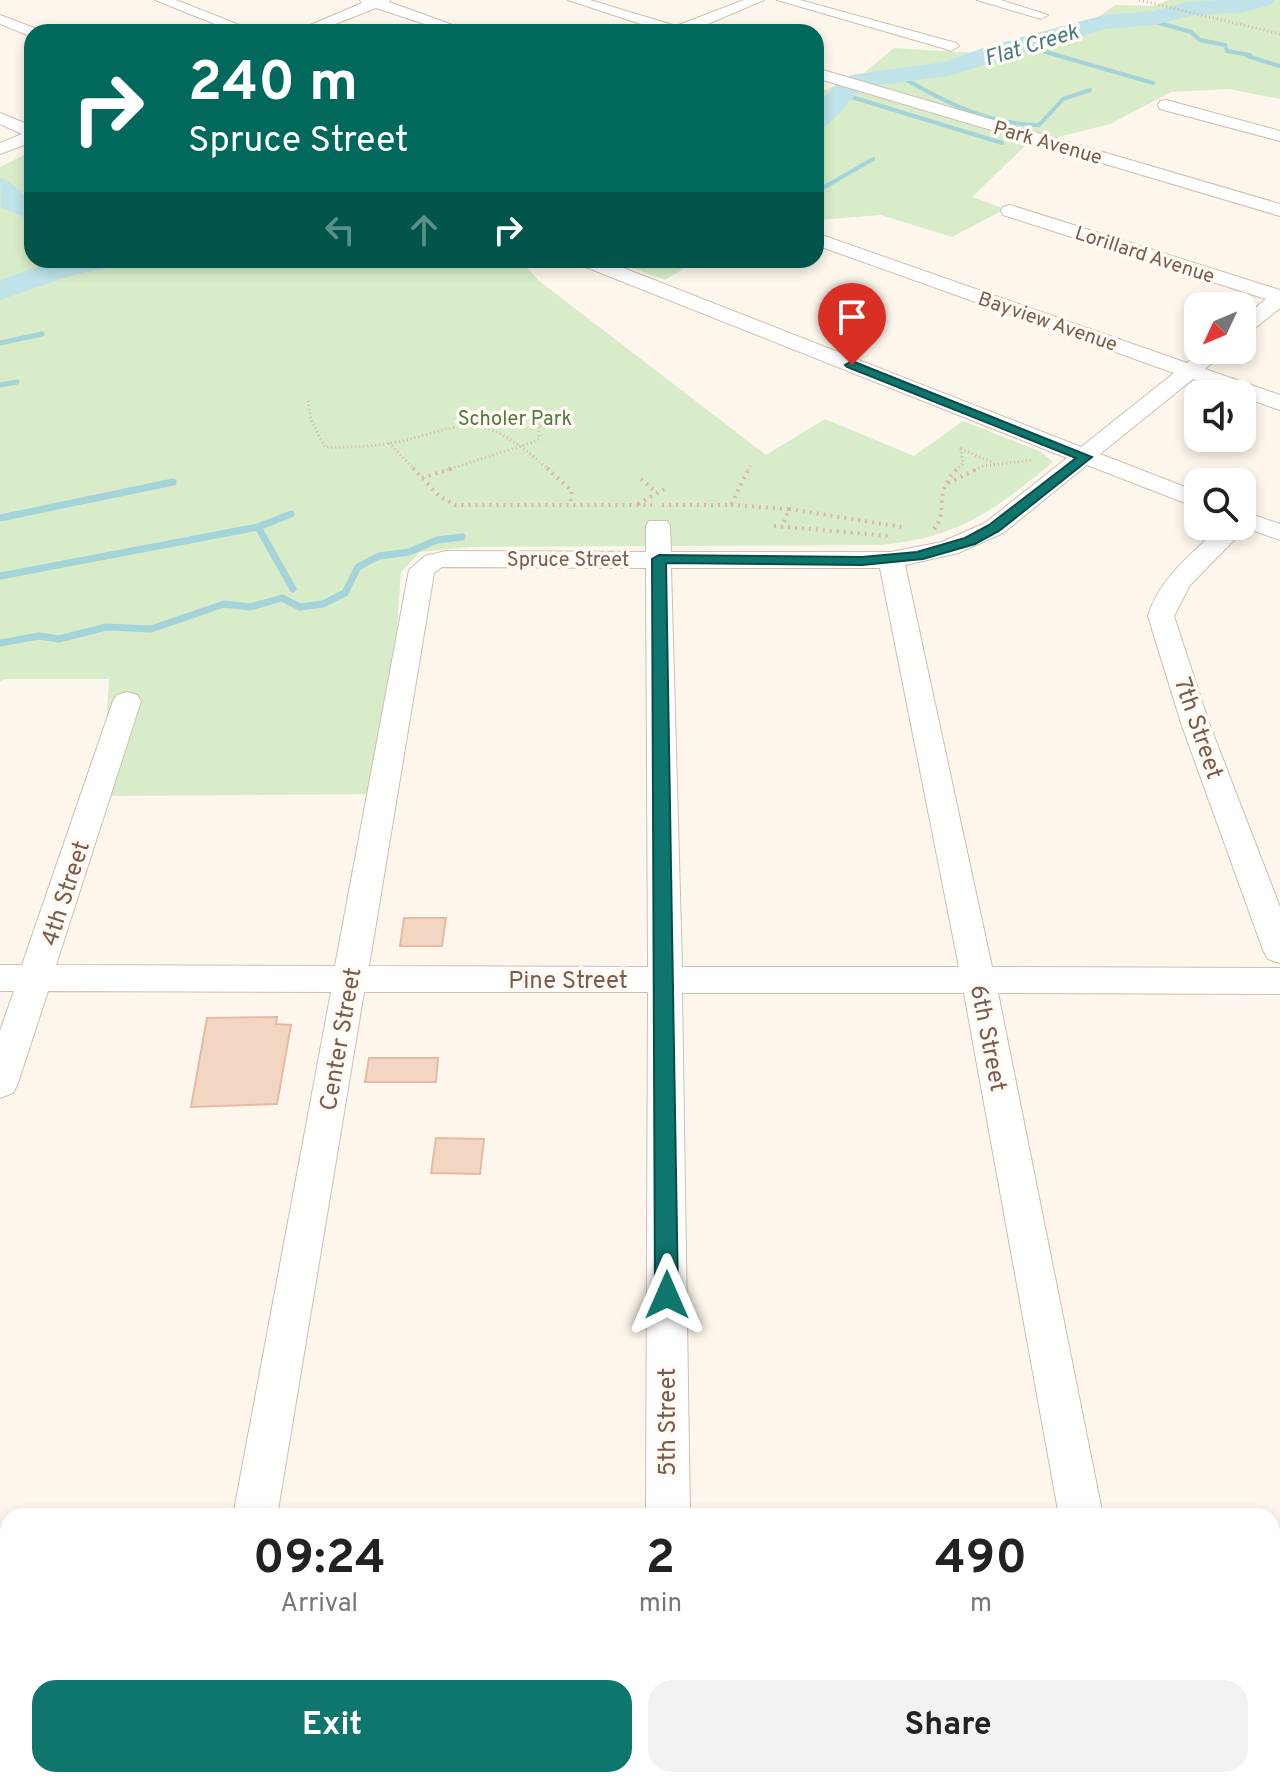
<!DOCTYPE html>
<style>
body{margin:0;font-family:Overpass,sans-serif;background:#f2f2f2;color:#222;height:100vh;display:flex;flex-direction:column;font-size:30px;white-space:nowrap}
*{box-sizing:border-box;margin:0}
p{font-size:26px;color:#767676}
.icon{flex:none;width:44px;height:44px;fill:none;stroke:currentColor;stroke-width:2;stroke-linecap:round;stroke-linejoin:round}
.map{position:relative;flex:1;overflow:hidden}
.side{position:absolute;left:0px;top:1508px;width:1280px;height:280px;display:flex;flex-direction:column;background:#fff;border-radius:24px 24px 0 0;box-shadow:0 4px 12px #0003}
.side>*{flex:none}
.hud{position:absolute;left:24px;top:24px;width:800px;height:244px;border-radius:24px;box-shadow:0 4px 12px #0003;background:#00695c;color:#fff;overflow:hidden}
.needle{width:52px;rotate:226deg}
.fabs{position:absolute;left:1184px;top:292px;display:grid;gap:16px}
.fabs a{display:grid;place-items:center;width:72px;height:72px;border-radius:16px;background:#fff;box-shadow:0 4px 12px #0003;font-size:40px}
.pin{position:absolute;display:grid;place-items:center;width:68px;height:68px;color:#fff;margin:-82px -34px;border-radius:50% 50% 50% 0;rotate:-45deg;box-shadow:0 0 8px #0007}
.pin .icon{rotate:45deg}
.me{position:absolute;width:88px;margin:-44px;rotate:0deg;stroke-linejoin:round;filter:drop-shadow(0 0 6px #0008)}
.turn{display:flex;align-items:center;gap:28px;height:168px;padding:0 32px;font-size:36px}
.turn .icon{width:104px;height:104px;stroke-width:2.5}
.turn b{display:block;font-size:56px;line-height:68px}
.lanes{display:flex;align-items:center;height:76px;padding:0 32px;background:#0003;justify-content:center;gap:40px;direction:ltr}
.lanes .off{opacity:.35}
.eta{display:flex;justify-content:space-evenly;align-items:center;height:136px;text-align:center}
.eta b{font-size:48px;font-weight:700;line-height:56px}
.action{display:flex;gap:16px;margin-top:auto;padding:16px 32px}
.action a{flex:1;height:92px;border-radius:24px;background:#0f766e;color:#fff;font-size:32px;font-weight:700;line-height:92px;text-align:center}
.action a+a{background:#f2f2f2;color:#222}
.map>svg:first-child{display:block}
</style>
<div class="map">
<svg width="1280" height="1788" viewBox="0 0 1280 1788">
<rect width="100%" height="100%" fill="#fdf6ec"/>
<!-- green -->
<path fill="#d8ecc9" d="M1169,0H1280V99L1229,89L1171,92L1110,124L1026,145L972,197L1005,209L952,237L881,215L816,220V94L863,74L894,48L976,53L1091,22L1115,5L1154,6Z
M32,151V260H521L538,280L766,455L825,419L914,456L963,421L1041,452L1053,462C993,511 960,537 881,545L471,547L420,552L401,572L385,794L102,796L109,679H4L0,682V167Z
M610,260H698L665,280Z"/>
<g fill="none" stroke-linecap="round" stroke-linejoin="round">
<!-- stream-far2 -->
<path stroke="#a5d3da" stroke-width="4" d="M1145,19L1191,32L1200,40L1225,45L1227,51L1250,55L1247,56L1280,66
M1027,43L1039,50L1153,83
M898,75C941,100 988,125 1039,125L1063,99L1090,90
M842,94L1002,143
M816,192L873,159"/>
<!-- stream-far1 -->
<path stroke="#a5d3da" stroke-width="5" d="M0,343L42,334
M0,385L17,382"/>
<!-- stream -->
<path stroke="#a5d3da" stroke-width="7" d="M0,518L173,482
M258,527L293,589
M0,576L258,527L291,514
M0,643L39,636L59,639L106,627L151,629L224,604L250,607L282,598L300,607L323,604L345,593L358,567L379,556L409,552L437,540L462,537"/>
<!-- river -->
<path fill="#bfe3e8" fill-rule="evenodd" d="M1218,0H1274L1271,5L1243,12L1189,16L1155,25L1105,29L948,76L866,87C847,97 837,125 816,130V106L840,81L851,75L944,62L986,47L1104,15L1154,11L1188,2Z
M0,178C14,181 19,194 32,201V221L1,207Z
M57,260H119L115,266L70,276L0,300V280Z"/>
</g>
<!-- building -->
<path fill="#f3d5c3" stroke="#e6bba3" stroke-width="2" d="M404,918H446L442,946H400Z
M277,1017L276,1024L291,1025L277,1104L191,1107L207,1018Z
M369,1058H438L436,1082H365Z
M436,1138L484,1139L480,1174L431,1173Z"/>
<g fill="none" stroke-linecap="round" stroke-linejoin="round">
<!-- minor casing -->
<g stroke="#d1beb0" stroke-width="2">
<path id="minor" d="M155,0H176L257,32H235Z
M360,0H390L389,2L472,32H449L376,8L315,32H294L362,3Z
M568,0H590L676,26L744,0H764L689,32H665Z
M777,0H800L956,43L959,46L951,51L946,49Z
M977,0H1001L1048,15L1041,19Z
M0,15L37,29L40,32H32V37L0,24Z
M816,68L1280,204V216L816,78Z
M1166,100L1280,131V141L1160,109L1158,105L1160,101Z
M0,113L32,126V142L0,154V143L22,134L0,124Z
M1010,205L1280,290V308L1249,333L1242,335V319L1266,299L1003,215L1001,211L1003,207Z
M816,233L1187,363L1203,350H1227L1205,369L1280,395V410L1242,397V394H1233L1193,379L1100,454L1198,492V508L1087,465L1003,533L958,553L905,565L992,967L1280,968V994L998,993L1103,1516H1059L964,993H682L690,1516H646L648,992H364L277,1516H233L331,992L48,991L18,1083L13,1093L0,1098V1031L14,991H0V965H22L113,701L117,695L127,692L137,695L141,701L56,965L335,966L409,570L425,556L446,551L646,552V526L649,521H667L670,526L671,552H891L942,542L985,523L1067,458L578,264L575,260H603L1081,447L1174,373L816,245ZM442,567L646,568L648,967L369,966L434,573ZM671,568H880L959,967H682Z
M1242,511L1280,524V540L1246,528L1190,585L1174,616L1209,723L1280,907V963L1268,959L1263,950L1181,723L1148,616C1159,578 1193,553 1221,526H1242Z
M183,1780H233L232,1788H182Z
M644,1780H694V1788H644Z
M1107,1780H1157L1158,1788H1108Z"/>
</g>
<!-- path-far1 -->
<path stroke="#d9b8a5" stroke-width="3" stroke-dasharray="1 3" stroke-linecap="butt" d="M1139,0L1280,34
M308,401L311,420L325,447C352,448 380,446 406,440C428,435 451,425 474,426C500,427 530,453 549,470
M389,443L415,470
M447,470L531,443L539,439V426L550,422
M748,470L752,463
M956,470L963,464L961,449L994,463
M975,470L983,466L1033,460"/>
<!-- path -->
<path stroke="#d9b8a5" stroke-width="4" stroke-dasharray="2 5" stroke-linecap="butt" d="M413,468L439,496L455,505H652
M547,468L572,491L570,505
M422,478L453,468
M641,479L656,492
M948,483L979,468
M638,504L666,488
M662,505H731L749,468
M731,505L789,509L782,527
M789,509L902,527
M774,526L890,536
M934,529C950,510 931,495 958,468"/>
<!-- minor -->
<use href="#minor" fill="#fff" fill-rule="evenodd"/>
</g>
<!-- route -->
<path fill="#0f766e" stroke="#0a4d48" stroke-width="2" d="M852,361L1092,457L999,531L975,544L923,559L862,565L666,563L678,1295L675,1302L667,1305L659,1302L655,1295L652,559L659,555L862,557L917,552L965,538L989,525L1076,458L847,367L845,365Z"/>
<g text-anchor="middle" stroke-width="7" stroke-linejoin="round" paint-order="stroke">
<!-- far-street labels -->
<g font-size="20" fill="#7a5c4d" stroke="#fffaf3">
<text transform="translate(1048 142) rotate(16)" y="7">Park Avenue</text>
<text transform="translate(1145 254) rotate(18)" y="7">Lorillard Avenue</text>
<text transform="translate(1048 321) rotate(19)" y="7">Bayview Avenue</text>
<text x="568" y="566">Spruce Street</text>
</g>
<!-- far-park labels -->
<g font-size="20" fill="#537a41" stroke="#fffaf3">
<text x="515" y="425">Scholer Park</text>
</g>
<!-- far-water labels -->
<g font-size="22" font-style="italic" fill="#437c86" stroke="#fffaf3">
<text transform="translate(1031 44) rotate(-17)" y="8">Flat Creek</text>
</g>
<!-- street labels -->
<g font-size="24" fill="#7a5c4d" stroke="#fffaf3">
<text transform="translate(1199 728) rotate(71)" y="8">7th Street</text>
<text transform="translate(65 893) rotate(-72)" y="8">4th Street</text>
<text x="568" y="988">Pine Street</text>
<text transform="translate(989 1038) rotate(79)" y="8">6th Street</text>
<text transform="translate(340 1039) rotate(-80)" y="8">Center Street</text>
<text transform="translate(667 1422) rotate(-90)" y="8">5th Street</text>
</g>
</g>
</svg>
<div class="fabs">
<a><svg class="needle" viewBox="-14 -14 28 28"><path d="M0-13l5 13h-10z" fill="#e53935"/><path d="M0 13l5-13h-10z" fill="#767676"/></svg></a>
<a><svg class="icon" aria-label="sound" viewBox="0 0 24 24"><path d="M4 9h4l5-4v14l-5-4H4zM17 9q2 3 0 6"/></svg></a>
<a><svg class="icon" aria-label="search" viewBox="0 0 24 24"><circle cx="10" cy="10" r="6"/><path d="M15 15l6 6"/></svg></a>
</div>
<div class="pin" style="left:852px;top:365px;background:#d93025"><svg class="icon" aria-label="arrive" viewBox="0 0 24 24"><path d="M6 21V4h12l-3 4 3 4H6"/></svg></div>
<svg class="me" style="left:667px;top:1295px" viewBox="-20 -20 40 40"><path d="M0-17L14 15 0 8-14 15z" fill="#0f766e" stroke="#fff" stroke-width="4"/></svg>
<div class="hud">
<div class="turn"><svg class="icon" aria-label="right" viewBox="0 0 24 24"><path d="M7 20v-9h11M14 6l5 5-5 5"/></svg><div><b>240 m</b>Spruce Street</div></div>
<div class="lanes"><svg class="icon off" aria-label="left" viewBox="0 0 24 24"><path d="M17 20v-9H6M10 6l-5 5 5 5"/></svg><svg class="icon off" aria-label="ahead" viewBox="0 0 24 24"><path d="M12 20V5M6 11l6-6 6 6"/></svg><svg class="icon" aria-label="right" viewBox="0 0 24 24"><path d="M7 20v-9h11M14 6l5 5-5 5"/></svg></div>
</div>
<section class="side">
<div class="eta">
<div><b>09:24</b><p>Arrival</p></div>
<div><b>2</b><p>min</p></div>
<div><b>490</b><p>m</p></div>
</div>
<div class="action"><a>Exit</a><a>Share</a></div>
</section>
</div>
